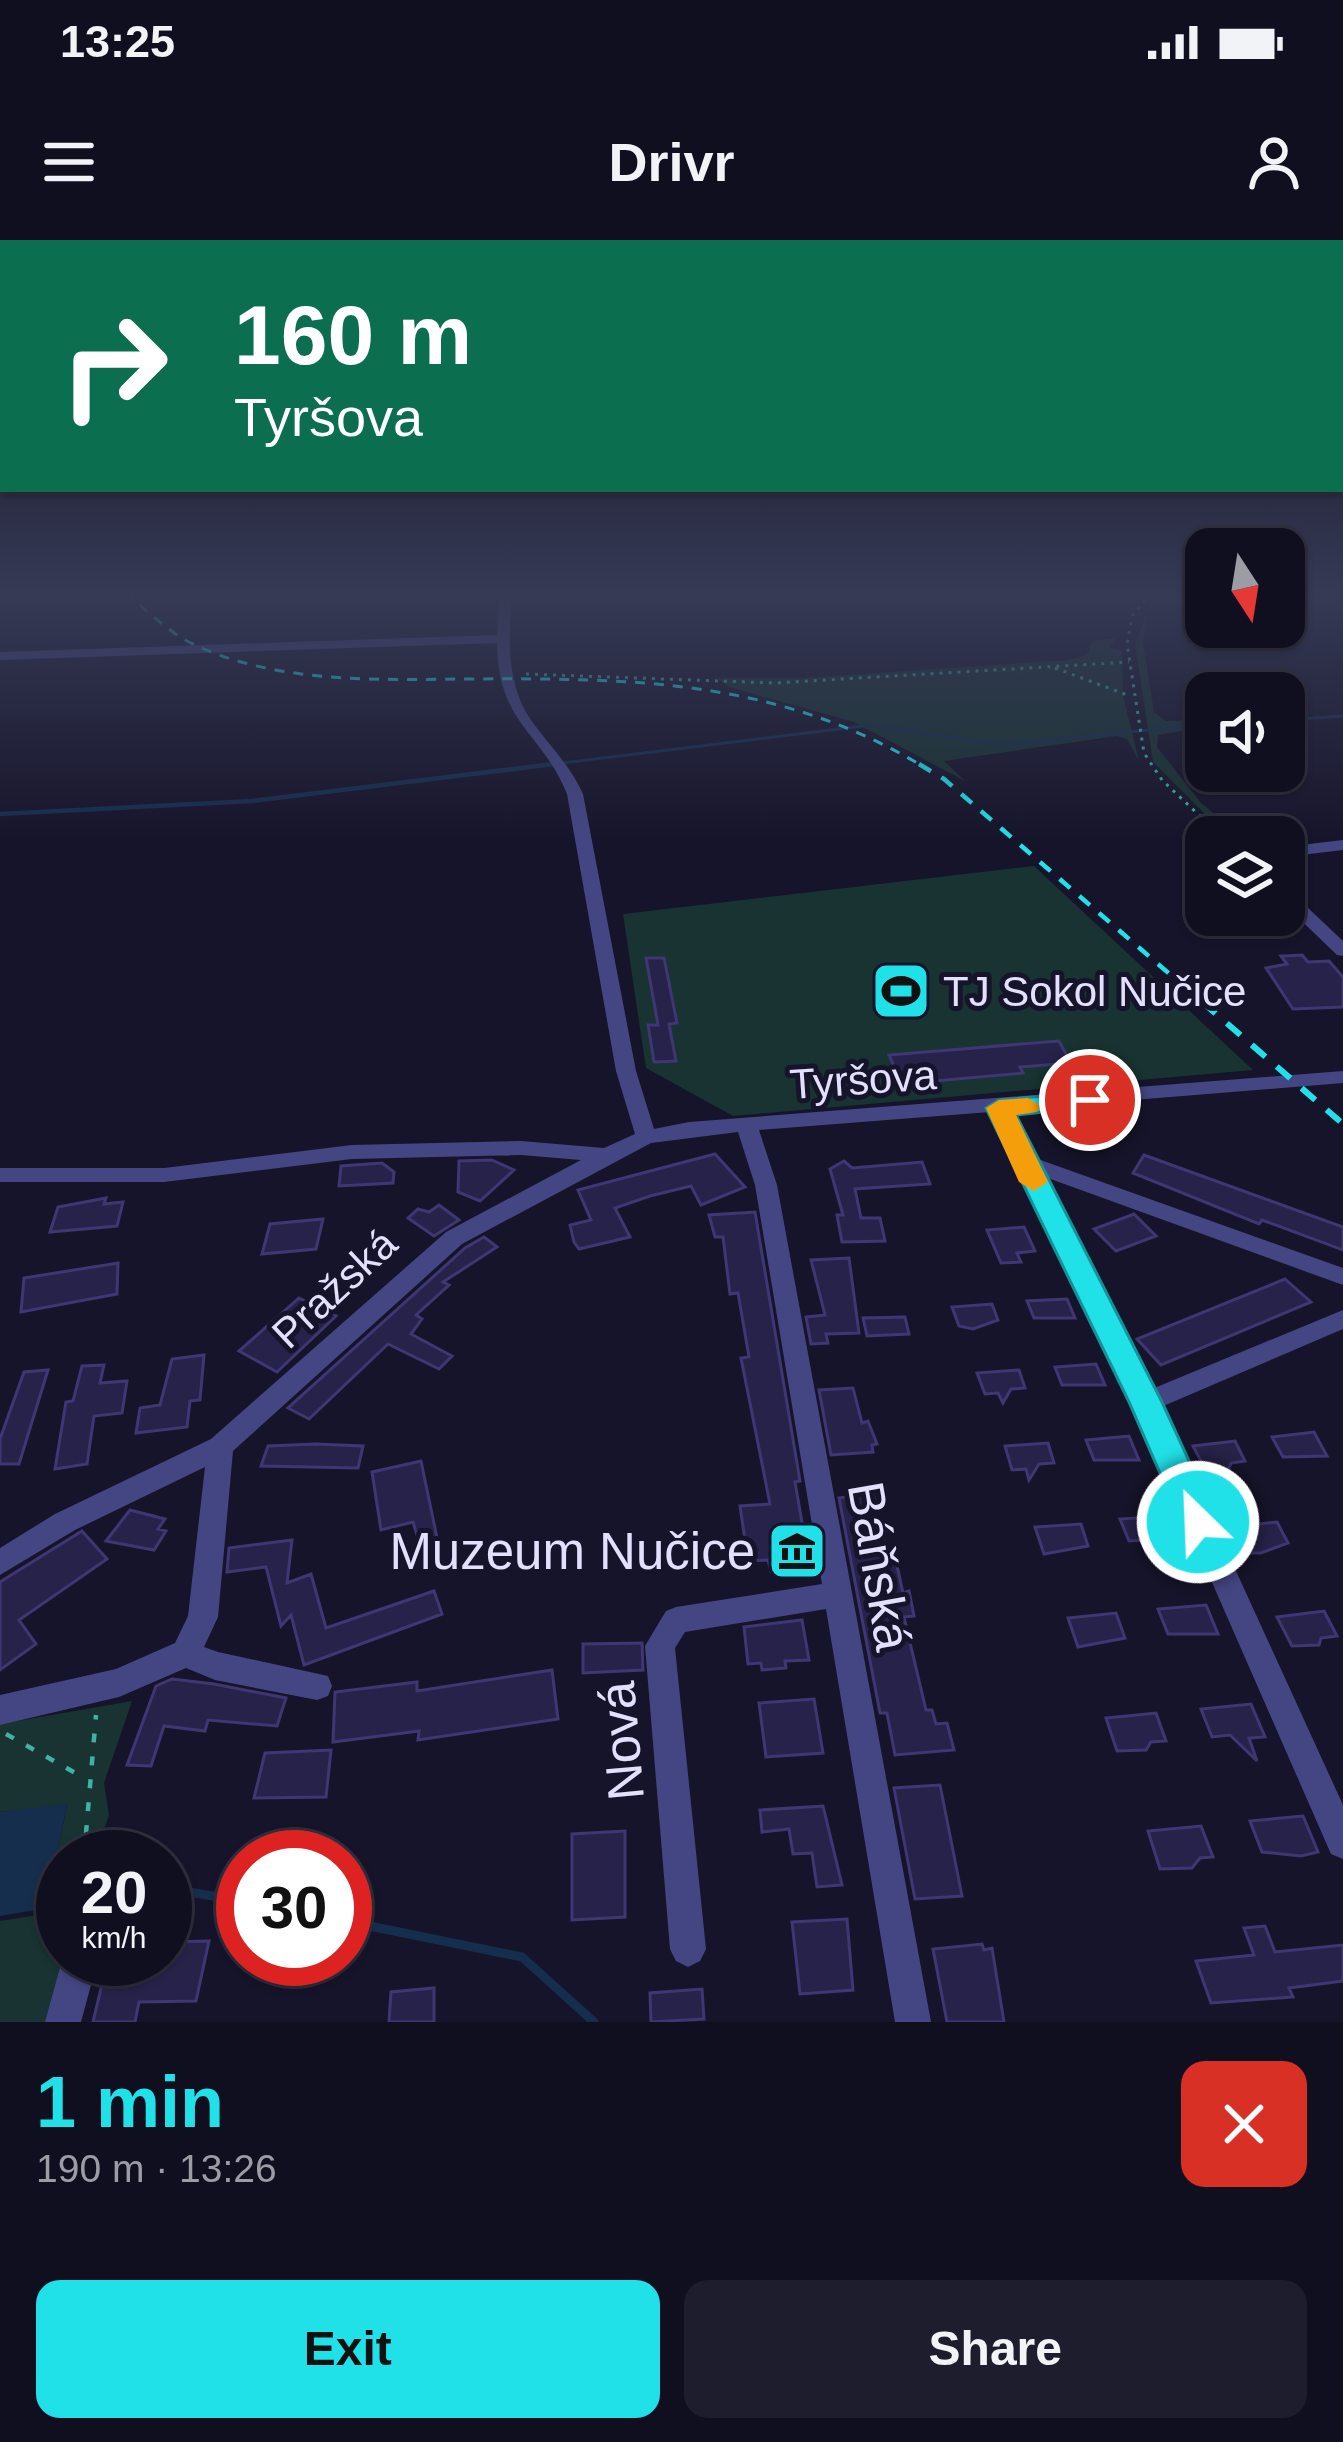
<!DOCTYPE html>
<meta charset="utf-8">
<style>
body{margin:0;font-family:Arial,sans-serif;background:#1e1d2d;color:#f1f3f6;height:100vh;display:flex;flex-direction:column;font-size:45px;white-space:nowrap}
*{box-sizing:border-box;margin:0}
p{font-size:39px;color:#9c9ca5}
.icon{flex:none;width:66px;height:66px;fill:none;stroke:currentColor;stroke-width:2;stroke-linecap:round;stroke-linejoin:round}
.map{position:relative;height:1782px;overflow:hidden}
.sheet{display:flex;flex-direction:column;background:#100f20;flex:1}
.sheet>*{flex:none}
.top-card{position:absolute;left:0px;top:0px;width:1344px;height:252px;box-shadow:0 3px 9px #0004,0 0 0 3px #302f3e;background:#0b6e4f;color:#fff;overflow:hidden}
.needle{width:78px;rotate:168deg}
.buttons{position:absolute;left:1185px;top:288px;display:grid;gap:24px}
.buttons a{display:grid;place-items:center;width:120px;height:120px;border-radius:24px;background:#100f20;box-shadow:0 3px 9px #0004,0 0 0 3px #302f3e;font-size:60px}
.speed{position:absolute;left:36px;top:1590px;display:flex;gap:24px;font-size:60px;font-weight:700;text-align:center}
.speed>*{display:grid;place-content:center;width:156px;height:156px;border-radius:50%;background:#100f20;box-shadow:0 3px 9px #0004,0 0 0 3px #302f3e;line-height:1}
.speed small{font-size:30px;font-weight:400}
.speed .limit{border:18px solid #d22;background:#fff;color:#111}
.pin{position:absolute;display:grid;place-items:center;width:102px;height:102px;color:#fff;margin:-51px;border:6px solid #fff;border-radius:50%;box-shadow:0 3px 12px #0007}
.me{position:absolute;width:132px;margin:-66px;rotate:336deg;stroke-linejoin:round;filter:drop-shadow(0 0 9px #0008)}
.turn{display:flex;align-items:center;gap:42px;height:252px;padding:0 36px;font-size:54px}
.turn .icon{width:156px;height:156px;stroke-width:2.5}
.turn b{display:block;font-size:84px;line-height:102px}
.round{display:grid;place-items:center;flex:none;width:126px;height:126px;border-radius:24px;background:#1e1d2d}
.head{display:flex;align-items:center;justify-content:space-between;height:204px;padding:0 36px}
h1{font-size:72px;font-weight:700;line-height:90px;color:#20e1e8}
.button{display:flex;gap:24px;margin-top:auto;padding:24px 36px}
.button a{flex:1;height:138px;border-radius:24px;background:#20e1e8;color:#111;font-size:48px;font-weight:700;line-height:138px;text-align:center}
.button a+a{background:#1e1d2d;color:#f1f3f6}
.status{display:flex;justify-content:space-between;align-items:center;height:84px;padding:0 60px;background:#100f20;direction:ltr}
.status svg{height:33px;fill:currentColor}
header{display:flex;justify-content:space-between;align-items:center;height:156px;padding:0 36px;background:#100f20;font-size:54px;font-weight:700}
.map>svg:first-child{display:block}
</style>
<div class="status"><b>13:25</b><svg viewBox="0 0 49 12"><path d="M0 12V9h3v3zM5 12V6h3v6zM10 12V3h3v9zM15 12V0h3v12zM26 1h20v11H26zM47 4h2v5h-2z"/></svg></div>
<header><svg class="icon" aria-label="menu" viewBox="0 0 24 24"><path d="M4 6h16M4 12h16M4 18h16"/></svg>Drivr<svg class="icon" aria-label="person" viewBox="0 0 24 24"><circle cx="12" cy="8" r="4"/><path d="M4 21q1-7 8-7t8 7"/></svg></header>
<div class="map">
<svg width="1343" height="1782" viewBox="0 0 1343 1782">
<rect width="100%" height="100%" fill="#16142a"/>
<!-- green -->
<path fill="#183331" d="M1147,372L1143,402L1154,472L1166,481L1206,480V487L1158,495L1157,507L1201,563L1243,597H1228L1153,522L1135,404Z
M1115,398L1110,408L1122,410L1123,456L1139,521L1127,499L1117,496L944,521L965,541L854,482L729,447L717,438H804L1068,420L1087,415L1093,401Z
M1034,626L1253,830L733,876L646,828L623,674Z
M132,1461L104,1543L109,1575L95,1617H63V1635H53L67,1565L0,1572V1484Z
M63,1671V1719L48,1782H0V1681Z"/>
<!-- water -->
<path fill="#152e4d" d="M67,1564L47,1668L0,1676V1572Z"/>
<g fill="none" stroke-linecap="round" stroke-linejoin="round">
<!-- stream-far2 -->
<path stroke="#152e4d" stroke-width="3" d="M1284,480L1343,476
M530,527L871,485L1003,505L1206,484"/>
<!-- stream-far1 -->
<path stroke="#152e4d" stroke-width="4.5" d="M0,574L252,561L554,524"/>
<!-- stream -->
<path stroke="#152e4d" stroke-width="9" d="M165,1648L243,1661
M43,1654L63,1651
M345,1681L522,1717L594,1782"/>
</g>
<!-- building -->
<path fill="#272249" stroke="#3e3773" stroke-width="3" d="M1302,715L1308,722L1329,721L1343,737V767L1293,769L1266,728L1287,724L1281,716Z
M646,718H664L677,783L669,784L676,821L654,822L648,785H658Z
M1059,801L1071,823L1020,827L1023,833L902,844L889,815Z
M715,914L745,947L701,965L691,946L650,956L615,968L630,997L579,1009L574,1002L570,985L591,980L578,950Z
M1144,915L1343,987V1010L1262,980L1259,984L1133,933Z
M492,920L514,930L480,961L458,952L459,921Z
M844,921L852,928L922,922L930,944L855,949L861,978H880L885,1001L842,1002L837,975H843L830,929Z
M382,923L394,932L393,943L339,946L341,926Z
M106,958L104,964L123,962L117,986L50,992L58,967Z
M439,965L459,980L434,996L408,978L418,969L429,972Z
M755,972L800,1241L795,1242L808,1317L799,1318L801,1330L771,1332L768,1320L748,1321L740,1266L770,1264L741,1118L749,1117L738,1053L730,1054L723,997H715L709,975Z
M1134,974L1156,996L1116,1011L1094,989Z
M323,979L316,1009L262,1014L270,984Z
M1024,987L1035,1011L1017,1013L1021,1022L1001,1023L987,990Z
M484,997L497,1007L443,1042L449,1045L416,1075L422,1079L411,1094L452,1116L439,1129L388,1104L309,1179L288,1168L465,1008Z
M849,1018L859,1093L826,1094L828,1103L811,1104L806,1077L825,1075L811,1020Z
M118,1023L117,1054L21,1072L24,1038Z
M1285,1039L1311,1062L1161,1125L1137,1099Z
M299,1058L336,1076L277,1132L239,1111Z
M1067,1059L1075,1078H1034L1027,1061Z
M992,1064L998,1080L973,1089L959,1086L952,1067Z
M905,1077L909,1094L867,1096L863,1078Z
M204,1115L200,1160L190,1161L187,1187L136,1193L140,1168L160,1165L172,1119Z
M1096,1124L1105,1145H1062L1055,1127Z
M104,1125L100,1143L127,1141L122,1173L94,1176L87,1224L55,1229L66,1162L73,1161L82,1126Z
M48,1130L19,1224H0V1199L24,1132Z
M1019,1130L1025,1148L1011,1149L1003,1163L998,1153L985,1154L977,1133Z
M853,1148L862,1183L868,1181L877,1204L872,1205L873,1212L831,1215L819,1150Z
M1314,1192L1327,1216L1283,1217L1272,1197Z
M1129,1196L1139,1220H1094L1086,1200Z
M1235,1201L1245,1221L1231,1223L1225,1238L1218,1228L1205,1229L1193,1206Z
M1048,1203L1054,1223L1039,1224L1029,1240L1026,1229L1012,1230L1005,1206Z
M315,1204L363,1206L358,1228L261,1226L268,1206Z
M421,1221L441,1317L425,1322L413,1282L381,1290L372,1232Z
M873,1253L887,1313L894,1312L903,1353L909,1351L914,1376L904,1377L926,1470H932L936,1484L947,1483L954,1510L895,1515L887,1473H880L839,1258Z
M130,1270L165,1279L158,1289L166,1291L154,1310L106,1301Z
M1165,1276L1176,1301L1151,1305L1146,1300L1129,1301L1120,1279Z
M1277,1282L1288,1303L1261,1313H1246L1233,1287Z
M1081,1284L1088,1306L1044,1314L1035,1287Z
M82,1291L107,1319L19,1380L36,1404L0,1430V1342Z
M292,1300L287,1343L311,1334L326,1388L434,1351L442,1374L304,1425L291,1375L281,1386L266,1327L227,1332L229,1308Z
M1206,1365L1218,1394H1168L1158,1369Z
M1324,1371L1337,1396L1321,1398L1319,1405L1292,1406L1277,1377Z
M1116,1373L1125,1398L1078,1407L1068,1378Z
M802,1380L809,1420L785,1421L786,1428L762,1430L761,1423L748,1424L744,1387Z
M642,1403L643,1430L583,1433V1404Z
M552,1430L558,1479L418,1500L419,1491L333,1502L335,1452L417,1442V1451Z
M172,1439L214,1444L286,1458L277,1486L208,1480L205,1491L164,1486L151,1526L127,1525L156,1446Z
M814,1459L823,1513L766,1517L759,1463Z
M1251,1464L1265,1497L1249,1498L1257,1521L1230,1495L1212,1497L1201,1469Z
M1156,1473L1166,1501L1151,1502L1146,1510L1117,1511L1106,1478Z
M331,1510L326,1557L254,1558L265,1513Z
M940,1545L962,1656L915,1659L894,1548Z
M823,1566L842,1645L817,1647L812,1613L793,1614L789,1589L762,1592L760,1570Z
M1303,1576L1318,1612L1301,1616L1262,1612L1250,1581Z
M1201,1586L1213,1617L1200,1618L1192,1628L1160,1629L1148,1591Z
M625,1591V1677L572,1680V1594Z
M847,1679L853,1750L800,1754L792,1682Z
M1265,1686L1275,1712L1343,1705V1741L1289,1748L1293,1757L1211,1763L1196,1721L1254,1715L1244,1688Z
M209,1701L196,1761L139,1762L135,1782H93L108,1719H165V1702Z
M982,1704L984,1710L992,1708L1004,1782H947L933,1709Z
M434,1748V1782H389L391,1752Z
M702,1749L704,1779L651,1782L650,1753Z"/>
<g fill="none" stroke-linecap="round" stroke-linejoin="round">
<!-- path-far1 -->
<path stroke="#3eb2a3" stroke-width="3" stroke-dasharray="3 6" stroke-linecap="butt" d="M1151,353L1132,376L1127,404L1144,513L1162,540L1222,597
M1055,428L1130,456
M526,434L775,443L1129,422"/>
<!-- path -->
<path stroke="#3eb2a3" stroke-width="4.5" stroke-dasharray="9 14" stroke-linecap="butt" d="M6,1494L86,1539
M84,1617L96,1475"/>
<!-- minor -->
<path fill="#444684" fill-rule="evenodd" d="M500,353H512C509,398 505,444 533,483C551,507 571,527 583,554L636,831L654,889L689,882L1343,831V843L1010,870L1035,918L1343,1028V1045L1045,937L1152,1149L1343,1070V1089L1161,1167L1343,1565V1619L1331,1614L1133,1162L1018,928L1010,921L1013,917L990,872L759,890L777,945L931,1782H895L826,1369L685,1392L675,1408L706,1709L700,1721L688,1727L676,1721L670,1709L645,1406L666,1371L676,1367L822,1344L755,945L738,892L651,903L462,1004L233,1211L218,1377L204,1407L218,1412L328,1436L332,1446L328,1456L317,1460L215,1440L186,1428L119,1457L0,1485V1455L116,1429L175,1403L188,1376L205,1227L75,1290L0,1335V1308L55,1274L211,1199L446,992L581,920L521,915L352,919L164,942H0V928H164L352,905L521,901L604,908L635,894L616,831L567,554C541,490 498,485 497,403L0,420V412L497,395Z
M1343,600V610L1284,617V607Z
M1284,650L1290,651L1343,701V716L1337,715L1284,664Z
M63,1717L98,1719L81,1782H45Z"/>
<!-- rail-far2 -->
<path stroke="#20e1e8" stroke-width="3" stroke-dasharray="10 9" stroke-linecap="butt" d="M125,353C146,369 168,392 191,403C272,443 374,440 462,439C630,438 776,438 924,527"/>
<!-- rail-far1 -->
<path stroke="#20e1e8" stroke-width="4.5" stroke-dasharray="14 12" stroke-linecap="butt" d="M919,524L944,539L1180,743"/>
<!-- rail -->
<path stroke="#20e1e8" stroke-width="6" stroke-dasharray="18 15" stroke-linecap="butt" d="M1177,740L1343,884"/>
</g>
<!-- sky -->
<linearGradient id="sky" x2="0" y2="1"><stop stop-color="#0c0b17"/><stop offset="0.59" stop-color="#363a55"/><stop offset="1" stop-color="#363a55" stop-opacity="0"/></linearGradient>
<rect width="1343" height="602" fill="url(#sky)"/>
<!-- route -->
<path fill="#20e1e8" stroke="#159297" stroke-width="3" d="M1090,852L1104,860L1100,866L1016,875L1162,1162L1217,1282L1211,1293L1198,1298L1186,1293L1129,1162L986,868L999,860Z"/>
<!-- slow -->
<path fill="#f59e0b" d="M1028,858L1041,866L1037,872L1016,875L1048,942L1034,951L1019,942L986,868L999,860Z"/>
<!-- icons -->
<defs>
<g id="stadium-square" transform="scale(3)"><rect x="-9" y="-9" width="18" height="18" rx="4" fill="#20e1e8" stroke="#16142a"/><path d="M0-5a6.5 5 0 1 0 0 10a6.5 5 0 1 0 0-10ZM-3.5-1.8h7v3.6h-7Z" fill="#111"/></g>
<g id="museum-square" transform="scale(3)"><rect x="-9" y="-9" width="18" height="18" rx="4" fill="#20e1e8" stroke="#16142a"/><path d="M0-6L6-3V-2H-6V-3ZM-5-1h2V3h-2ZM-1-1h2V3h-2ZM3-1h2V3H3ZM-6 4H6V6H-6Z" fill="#111"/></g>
</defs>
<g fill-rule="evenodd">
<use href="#stadium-square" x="901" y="751"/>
<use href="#museum-square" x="797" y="1311"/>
</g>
<g text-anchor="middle" stroke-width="10" stroke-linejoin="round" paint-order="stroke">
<!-- poi labels -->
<g font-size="42" fill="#e2e0fc" stroke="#16142a" text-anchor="start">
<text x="943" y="766">TJ Sokol Nučice</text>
</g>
<!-- street labels -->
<g font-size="42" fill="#e2e0fc" stroke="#16142a">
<text transform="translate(863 839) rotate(-4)" y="15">Tyršova</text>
<text transform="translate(334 1048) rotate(-43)" y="15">Pražská</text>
</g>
<!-- near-poi labels -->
<g font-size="51" fill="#e2e0fc" stroke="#16142a" text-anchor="end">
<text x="755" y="1329">Muzeum Nučice</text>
</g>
<!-- near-street labels -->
<g font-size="51" fill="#e2e0fc" stroke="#16142a">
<text transform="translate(880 1326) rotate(80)" y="18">Báňská</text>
<text transform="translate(621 1501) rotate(-95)" y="18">Nová</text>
</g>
</g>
</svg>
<div class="buttons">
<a><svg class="needle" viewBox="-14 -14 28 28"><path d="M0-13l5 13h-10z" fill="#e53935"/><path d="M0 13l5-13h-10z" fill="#9c9ca5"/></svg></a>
<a><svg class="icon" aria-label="sound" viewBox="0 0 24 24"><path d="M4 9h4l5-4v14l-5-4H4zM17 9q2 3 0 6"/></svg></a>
<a><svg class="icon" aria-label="layers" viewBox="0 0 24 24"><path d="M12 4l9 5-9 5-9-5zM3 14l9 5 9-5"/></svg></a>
</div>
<div class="speed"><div>20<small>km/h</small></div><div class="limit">30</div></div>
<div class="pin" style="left:1090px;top:860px;background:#d93025"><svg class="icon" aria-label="arrive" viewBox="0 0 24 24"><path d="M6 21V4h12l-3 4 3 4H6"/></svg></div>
<svg class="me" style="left:1198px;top:1282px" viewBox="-20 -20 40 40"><circle r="17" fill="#20e1e8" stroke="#fff" stroke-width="3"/><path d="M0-11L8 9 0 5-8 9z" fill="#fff"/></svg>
<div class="top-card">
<div class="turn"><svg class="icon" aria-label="right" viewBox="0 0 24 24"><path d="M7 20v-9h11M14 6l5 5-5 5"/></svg><div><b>160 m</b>Tyršova</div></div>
</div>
</div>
<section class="sheet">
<div class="head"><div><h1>1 min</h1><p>190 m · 13:26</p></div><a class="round" style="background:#d93025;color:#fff"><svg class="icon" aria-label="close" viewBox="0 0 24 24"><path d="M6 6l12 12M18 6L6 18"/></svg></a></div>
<div class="button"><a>Exit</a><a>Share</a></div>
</section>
